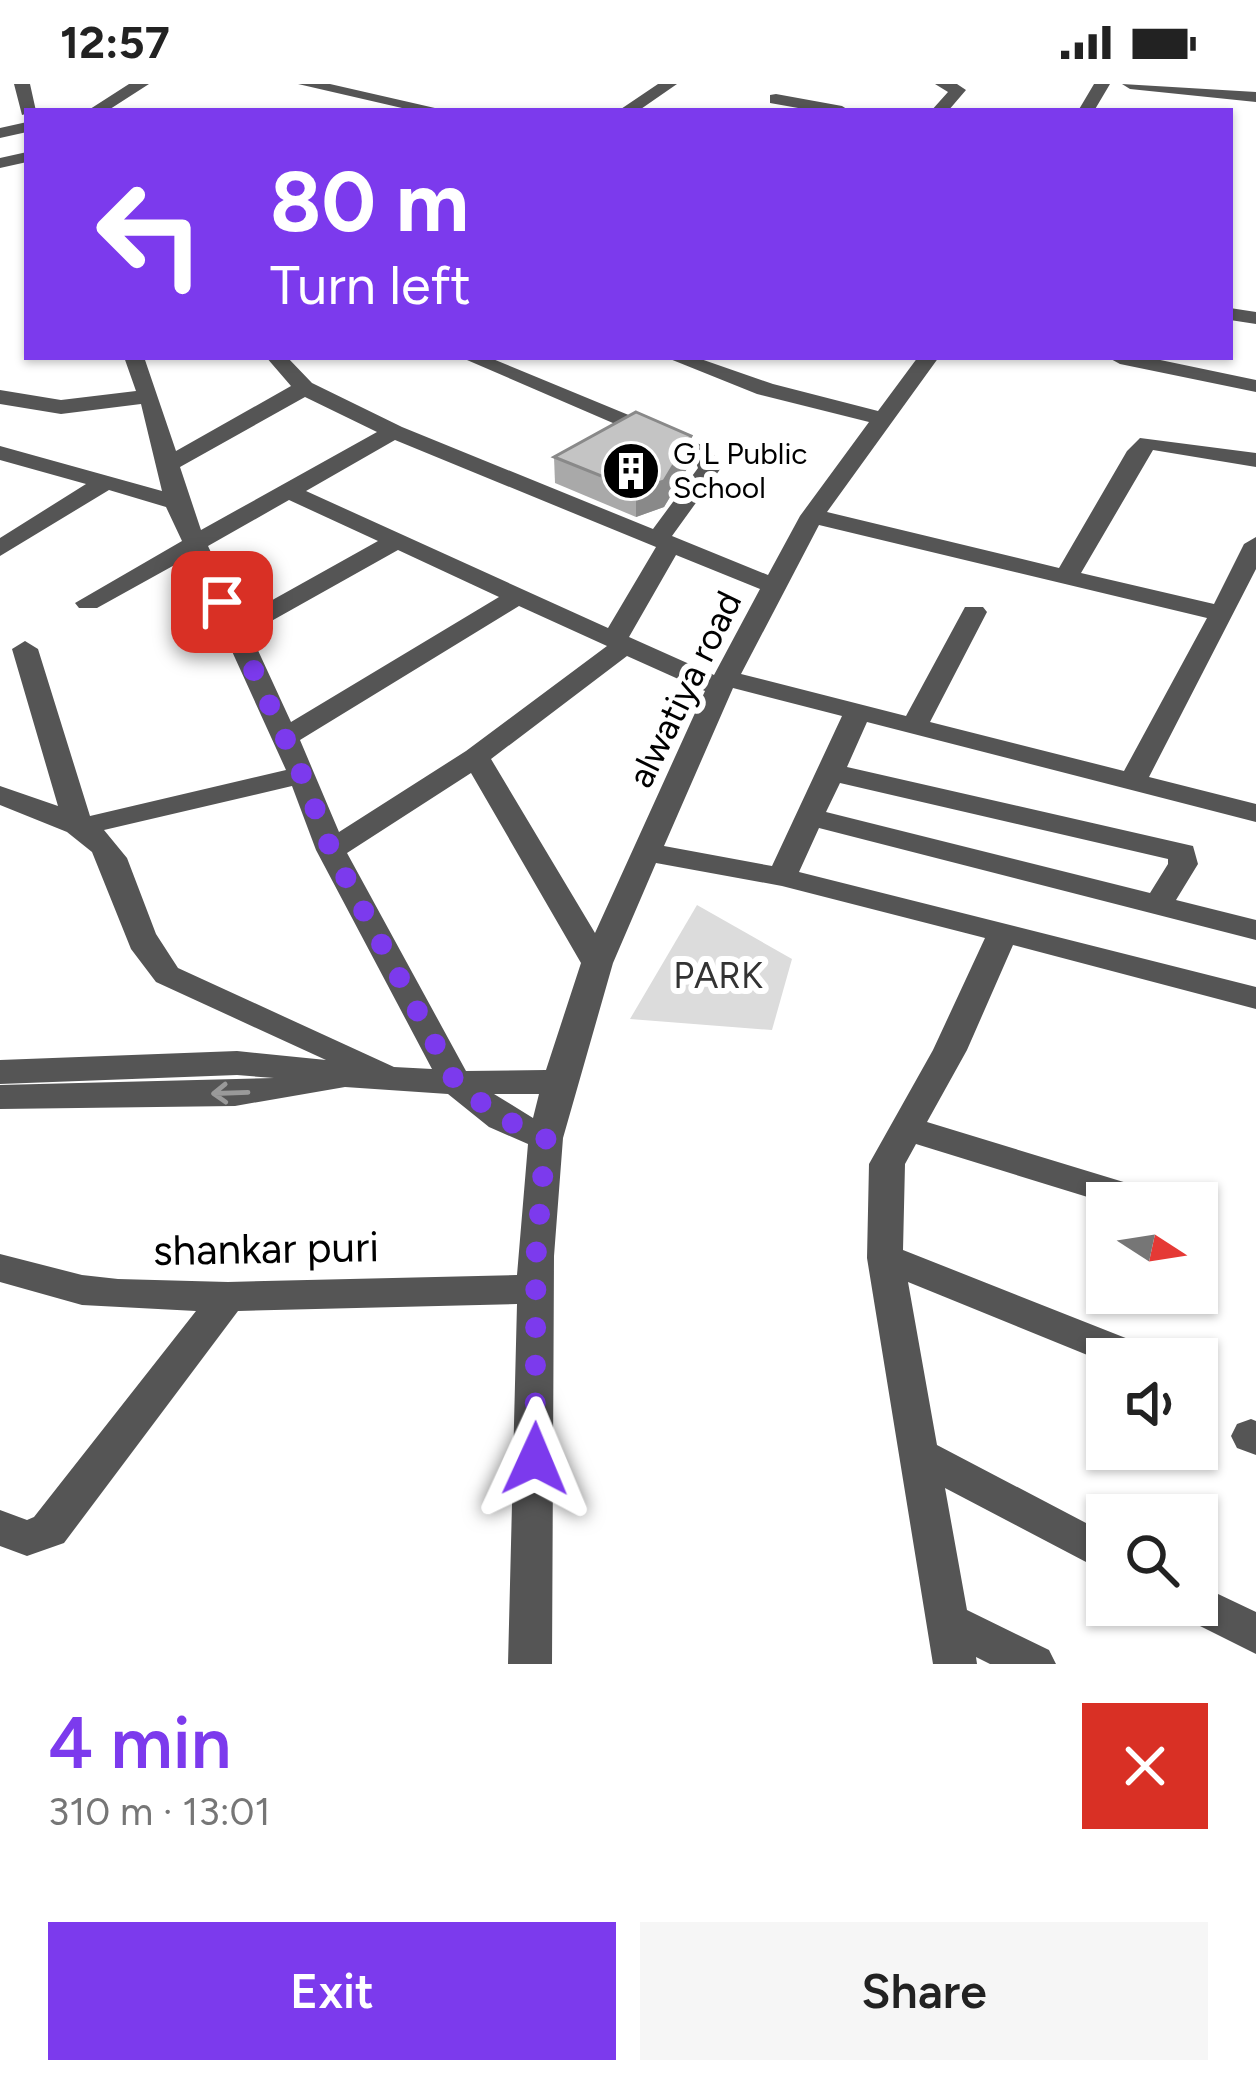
<!DOCTYPE html>
<meta charset="utf-8">
<style>
body{margin:0;font-family:Figtree,sans-serif;background:#f6f6f6;color:#222;height:100vh;display:flex;flex-direction:column;font-size:45px;white-space:nowrap}
*{box-sizing:border-box;margin:0}
p{font-size:39px;color:#767676}
.icon{flex:none;width:66px;height:66px;fill:none;stroke:currentColor;stroke-width:2;stroke-linecap:round;stroke-linejoin:round}
.map{position:relative;height:1580px;overflow:hidden}
.side{display:flex;flex-direction:column;background:#fff;flex:1}
.side>*{flex:none}
.hud{position:absolute;left:24px;top:24px;width:1209px;height:252px;border-radius:0px;box-shadow:0 3px 9px #0004;background:#7c3aed;color:#fff;overflow:hidden}
.needle{width:78px;rotate:102deg}
.controls{position:absolute;left:1086px;top:1098px;display:grid;gap:24px}
.controls a{display:grid;place-items:center;width:132px;height:132px;border-radius:0px;background:#fff;box-shadow:0 3px 9px #0004;font-size:60px}
.pin{position:absolute;display:grid;place-items:center;width:102px;height:102px;color:#fff;margin:-51px;border-radius:24px;box-shadow:0 6px 18px #0006}
.me{position:absolute;width:132px;margin:-66px;rotate:1deg;stroke-linejoin:round;filter:drop-shadow(0 0 9px #0008)}
.turn{display:flex;align-items:center;gap:42px;height:252px;padding:0 48px;font-size:54px}
.turn .icon{width:156px;height:156px;stroke-width:2.5}
.turn b{display:block;font-size:84px;line-height:102px}
.round{display:grid;place-items:center;flex:none;width:126px;height:126px;border-radius:0px;background:#f6f6f6}
.overview{display:flex;align-items:center;justify-content:space-between;height:204px;padding:0 48px}
h1{font-size:72px;font-weight:600;line-height:90px;color:#7c3aed}
.button{display:flex;gap:24px;margin-top:auto;padding:24px 48px}
.button a{flex:1;height:138px;border-radius:0px;background:#7c3aed;color:#fff;font-size:48px;font-weight:600;line-height:138px;text-align:center}
.button a+a{background:#f6f6f6;color:#222}
.status{display:flex;justify-content:space-between;align-items:center;height:84px;padding:0 60px;background:#fff;direction:ltr}
.status svg{height:33px;fill:currentColor}
.map>svg:first-child{display:block}
</style>
<div class="status"><b>12:57</b><svg viewBox="0 0 49 12"><path d="M0 12V9h3v3zM5 12V6h3v6zM10 12V3h3v9zM15 12V0h3v12zM26 1h20v11H26zM47 4h2v5h-2z"/></svg></div>
<div class="map">
<svg width="1256" height="1580" viewBox="0 0 1256 1580">
<rect width="100%" height="100%" fill="#fff"/>
<!-- green -->
<path fill="#dcdcdc" d="M697,821L792,875L772,946L630,935Z"/>
<g fill="none" stroke-linecap="round" stroke-linejoin="round">
<!-- minor -->
<path fill="#555" fill-rule="evenodd" d="M14,0H30L36,27L22,31Z
M129,0H149L107,27H87Z
M298,0H330L448,27H415Z
M658,0H677L638,27H618Z
M935,0H957L966,6L948,27H931L948,8Z
M1094,0H1110L1094,27H1078Z
M1122,0L1256,8V18L1130,5Z
M776,10L842,22L850,27H815L770,19V11Z
M27,38V48L0,54V44Z
M27,68V78L0,84V74Z
M1230,224L1256,228V240L1230,236Z
M124,273H144L176,367L291,302L266,273H287L312,299L402,343L653,445L698,384L694,374L460,273H488L711,365L721,384L672,452L768,491L800,432L869,338L757,310L665,273H695L773,300L878,327L918,273H939L827,428L1059,484L1127,367L1140,354L1256,369V383L1153,366L1081,489L1214,520L1244,460L1256,453V485L1149,693L1256,720V738L867,638L847,683L1193,762L1198,780L1176,816L1256,836V856L819,744L799,788L1256,903V925L1013,861L967,966L927,1038L1163,1110L1168,1119H1107L916,1060L905,1080L903,1166L1151,1264L1156,1275H1107V1279L908,1198L937,1361L1107,1450V1489L945,1404L967,1526L1049,1566L1056,1580H990L976,1573L977,1580H933L867,1174L869,1080L933,966L985,854L782,802L656,779L613,879L563,1054L554,1172L552,1580H508L517,1220L238,1227L64,1459L27,1472L0,1462V1426L27,1436L34,1433L196,1227L82,1221L0,1198V1170L82,1191L118,1195L228,1198L517,1191L528,1060L489,1043L448,1010L345,1003L235,1022L0,1025V1001L274,994L237,991L0,1000V976L237,967L326,976L156,898L131,865L92,768L67,748L0,721V702L58,722L12,565L25,557L38,565L90,732L286,686L189,473L97,524H79L75,519L182,457L166,423L109,406L0,472V454L86,400L0,376V362L162,407L141,320L61,330L0,320V306L61,316L136,307ZM305,313L377,348L201,446L180,383ZM395,356L656,463L608,544L306,407ZM289,416L378,457L242,533L208,462ZM819,441L1207,534L1124,687L930,638L987,528L983,523H965L906,632L741,590ZM398,466L499,513L291,638L250,549ZM676,471L760,505L714,591L629,553ZM519,522L607,562L466,667L339,748L300,656ZM627,572L705,607L595,849L491,675ZM733,604L842,632L772,782L664,762ZM471,689L581,879L546,986L466,987L347,769ZM840,699L1168,775V780L1150,809L826,728ZM292,702L316,766L432,985L394,983L178,884L156,850L127,774L104,746ZM494,1010H539L533,1034Z
M1146,273L1256,296V308L1120,280L1109,274Z
M1251,1335L1256,1337V1371L1237,1364L1231,1352L1237,1340Z
M1197,1500L1256,1528V1570L1182,1533L1177,1521H1197Z"/>
</g>
<!-- wall -->
<path fill="#a9a9a9" d="M691,352V378L664,423L636,433L555,399L554,373Z"/>
<!-- shaded-wall -->
<path fill="#898989" d="M691,352V378L664,423L636,433V406Z"/>
<!-- building -->
<path fill="#c4c4c4" stroke="#898989" stroke-width="3" d="M636,328L691,352L664,397L636,406L554,373Z"/>
<!-- one-way arrows -->
<defs><path id="oneway-shaft" d="M-6 0H5M1.5-3L5.5 0L1.5 3" fill="none" stroke-width="1.6" stroke-linecap="round" stroke-linejoin="round" transform="scale(3)"/></defs>
<use stroke="#999" href="#oneway-shaft" transform="translate(230 1009) rotate(178)"/>
<g fill="none" stroke-linecap="round" stroke-linejoin="round">
<!-- route -->
<path stroke="#7c3aed" stroke-width="21" stroke-dasharray="0 37.8" d="M222,518L302,691L331,766L456,999L501,1034L546,1054L536,1172L535,1375"/>
</g>
<!-- icons -->
<defs>
<g id="building-disc" transform="scale(3)"><circle r="9.5" fill="#000" stroke="#fff"/><path d="M-4-6H4V6H1V3H-1V6H-4ZM-2.5-4.3h1.7v1.8h-1.7ZM.8-4.3h1.7v1.8H.8ZM-2.5-1h1.7V.8h-1.7ZM.8-1h1.7V.8H.8Z" fill="#fff"/></g>
</defs>
<g fill-rule="evenodd">
<use href="#building-disc" x="631" y="387"/>
</g>
<g text-anchor="middle" stroke-width="12" stroke-linejoin="round" paint-order="stroke">
<!-- far-poi labels -->
<g font-size="30" fill="#000" stroke="#fff" text-anchor="start">
<text x="673" y="380">G L Public<tspan x="673" dy="34">School</tspan></text>
</g>
<!-- street labels -->
<g font-size="36" fill="#000" stroke="#fff">
<text transform="translate(684 605) rotate(-64)" y="13">alwatiya road</text>
</g>
<!-- park labels -->
<g font-size="36" fill="#333" stroke="#fff">
<text x="718" y="904">PARK</text>
</g>
<!-- near-street labels -->
<g font-size="42" fill="#000" stroke="#fff">
<text transform="translate(266 1164) rotate(-1)" y="15">shankar puri</text>
</g>
</g>
</svg>
<div class="controls">
<a><svg class="needle" viewBox="-14 -14 28 28"><path d="M0-13l5 13h-10z" fill="#e53935"/><path d="M0 13l5-13h-10z" fill="#767676"/></svg></a>
<a><svg class="icon" aria-label="sound" viewBox="0 0 24 24"><path d="M4 9h4l5-4v14l-5-4H4zM17 9q2 3 0 6"/></svg></a>
<a><svg class="icon" aria-label="search" viewBox="0 0 24 24"><circle cx="10" cy="10" r="6"/><path d="M15 15l6 6"/></svg></a>
</div>
<div class="pin" style="left:222px;top:518px;background:#d93025"><svg class="icon" aria-label="arrive" viewBox="0 0 24 24"><path d="M6 21V4h12l-3 4 3 4H6"/></svg></div>
<svg class="me" style="left:535px;top:1375px" viewBox="-20 -20 40 40"><path d="M0-17L14 15 0 8-14 15z" fill="#7c3aed" stroke="#fff" stroke-width="4"/></svg>
<div class="hud">
<div class="turn"><svg class="icon" aria-label="left" viewBox="0 0 24 24"><path d="M17 20v-9H6M10 6l-5 5 5 5"/></svg><div><b>80 m</b>Turn left</div></div>
</div>
</div>
<section class="side">
<div class="overview"><div><h1>4 min</h1><p>310 m · 13:01</p></div><a class="round" style="background:#d93025;color:#fff"><svg class="icon" aria-label="close" viewBox="0 0 24 24"><path d="M6 6l12 12M18 6L6 18"/></svg></a></div>
<div class="button"><a>Exit</a><a>Share</a></div>
</section>
